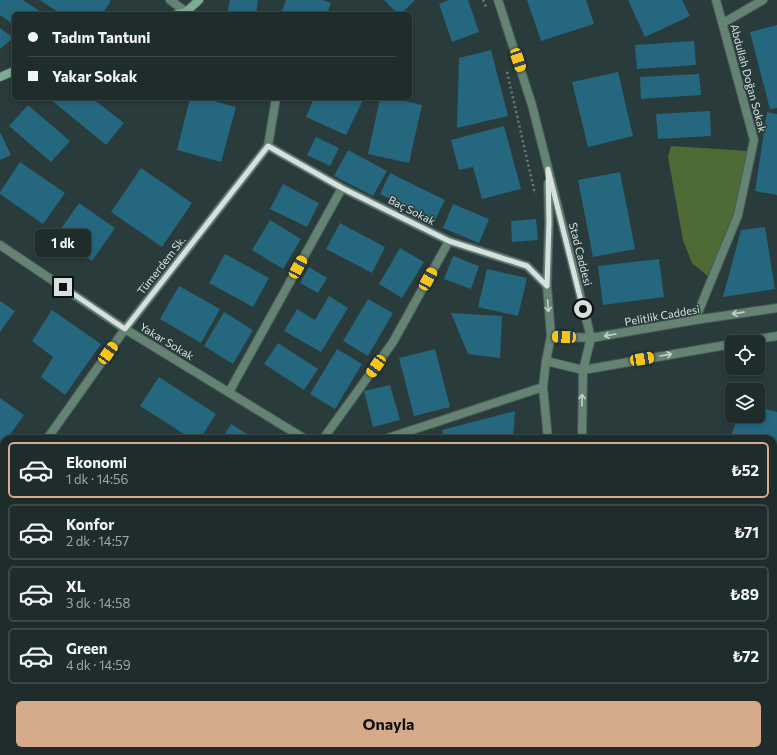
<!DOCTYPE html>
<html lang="tr">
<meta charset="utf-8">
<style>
:root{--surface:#1f2c2c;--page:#2c3838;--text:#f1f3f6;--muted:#a1a7a9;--line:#3c4848;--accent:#d6ab8b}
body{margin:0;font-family:Commissioner,sans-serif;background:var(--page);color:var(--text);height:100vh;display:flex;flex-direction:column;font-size:15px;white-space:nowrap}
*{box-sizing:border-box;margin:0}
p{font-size:13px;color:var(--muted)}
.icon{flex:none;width:22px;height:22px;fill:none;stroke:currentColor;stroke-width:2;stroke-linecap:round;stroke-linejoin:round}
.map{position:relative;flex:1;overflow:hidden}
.drawer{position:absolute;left:0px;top:435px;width:777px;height:320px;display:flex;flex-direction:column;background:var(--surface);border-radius:12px 12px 0 0;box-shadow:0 2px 6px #0003,0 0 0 1px var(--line)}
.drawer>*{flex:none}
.banner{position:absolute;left:12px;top:12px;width:400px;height:88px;border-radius:6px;box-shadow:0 2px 6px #0003,0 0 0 1px var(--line);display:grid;align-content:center;height:88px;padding:0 16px;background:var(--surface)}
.controls{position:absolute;left:725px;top:335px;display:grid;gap:8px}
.controls a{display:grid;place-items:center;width:40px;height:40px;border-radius:6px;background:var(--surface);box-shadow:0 2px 6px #0003,0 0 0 1px var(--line);font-size:20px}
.end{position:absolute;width:18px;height:18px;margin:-9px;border:5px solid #d5e0df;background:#111;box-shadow:0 0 0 2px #111}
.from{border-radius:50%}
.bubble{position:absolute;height:28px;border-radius:6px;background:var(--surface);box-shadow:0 2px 6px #0003,0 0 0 1px var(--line);font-size:13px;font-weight:700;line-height:28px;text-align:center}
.car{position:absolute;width:12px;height:24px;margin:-12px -6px;border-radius:5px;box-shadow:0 0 3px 1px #0007;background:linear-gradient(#f5c518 24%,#345 0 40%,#f5c518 0 76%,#345 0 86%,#f5c518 0)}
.banner b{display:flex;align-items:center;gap:14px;height:38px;font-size:15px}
.banner b+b{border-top:1px solid var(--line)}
.banner i{width:10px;height:10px;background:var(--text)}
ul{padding:7px 0 0;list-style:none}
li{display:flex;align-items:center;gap:12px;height:56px;margin:0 8px 6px;padding:0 8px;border:2px solid var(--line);border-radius:6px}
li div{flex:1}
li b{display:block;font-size:15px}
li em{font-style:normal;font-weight:700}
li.active{border-color:var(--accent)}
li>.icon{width:36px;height:36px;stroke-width:1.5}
.action{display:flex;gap:8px;margin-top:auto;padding:8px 16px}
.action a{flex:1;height:46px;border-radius:6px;background:var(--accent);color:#111;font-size:16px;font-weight:700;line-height:46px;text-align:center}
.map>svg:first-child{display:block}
</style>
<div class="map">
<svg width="777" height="755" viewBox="0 0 777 755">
<rect width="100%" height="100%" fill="#293b3b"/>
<!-- built -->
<path fill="#2a4645" d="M777 481V701L773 697V492Z"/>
<!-- green -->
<path fill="#4f6b35" d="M671 146 748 151 735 214 709 277 692 263 683 240 668 157Z"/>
<!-- building -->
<path fill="#24677f" d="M0 0H23L44 14H14V25L0 15Z
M40 0H109L111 1 102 14H61Z
M230 0H258L256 14H227Z
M286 0H323L331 3 327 14H281Z
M384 0H415L401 14H398Z
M449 0H468L479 32 452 42 439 4Z
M527 0H586L594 24 541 41Z
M628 0H682L690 16 645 37Z
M777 25V108L770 109 750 32Z
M0 28 13 38 0 49Z
M694 41 696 65 637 69 635 45Z
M491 50 508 116 457 128 459 58Z
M618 72 633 136 588 147 572 82Z
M699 74 701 95 641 99 640 77Z
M51 98H92L124 123 106 145 50 99Z
M190 98H202L236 107 221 162 177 150Z
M314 98H364L346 135 306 117Z
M380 98H391L422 105 409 163 368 154Z
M28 105 70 141 51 162 9 126Z
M710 111 711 136 658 139 656 114Z
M767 112 777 114V195L755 191Z
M504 126 521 189 482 199 473 167 459 170 451 140Z
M0 132 11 155 0 160Z
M316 137 339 148 330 166 307 155Z
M348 150 387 171 373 196 334 176Z
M20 162 65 193 43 224 0 194V192Z
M141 168 192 203 162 247 111 212Z
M620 172 635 249 593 257 578 180Z
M390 173 445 200 435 220 380 194Z
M283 184 319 203 307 227 270 209Z
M79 203 115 228 92 261 56 236Z
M453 204 489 219 479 243 443 228Z
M536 219 538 240 512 242 511 221Z
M270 220 301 239 283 269 252 250Z
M340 223 385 247 372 273 326 249Z
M765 227 775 289 723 297 741 230Z
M400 248 424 262 402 298 379 284Z
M225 254 269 278 253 307 209 283Z
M453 256 479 266 471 289 444 279Z
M659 259 664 297 603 305 598 266Z
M309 267 327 278 318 293 300 283Z
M487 269 527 278 518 316 478 307Z
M179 286 220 309 201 343 160 319Z
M329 296 348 308 321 352 284 331 297 309 315 320Z
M368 299 393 313 368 356 343 341Z
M0 301 15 311 0 332Z
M52 310 101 344 65 395 41 377 53 357 32 341Z
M224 312 253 330 233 364 204 346Z
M451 313 502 316 500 358 468 354Z
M278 343 318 369 304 390 264 364Z
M337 349 362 364 335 409 310 394Z
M435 349 450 407 414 416 399 358Z
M159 377 216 414 200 439H192L140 406Z
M390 385 400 420 373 427 364 391Z
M0 398 24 415 7 439H4V442L0 448Z
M758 407 777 412V440L776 443 777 444V453L773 463V439H730L738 416H758Z
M515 411 513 439H444L442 430Z
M231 424 255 439H222Z
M0 615 4 618V620L0 626Z
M4 642V680L0 677V648Z
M165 751H209L207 755H163Z
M323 751H358L356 755H321Z
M379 751H420L416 755H375Z
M588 751H609L603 755H591Z
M732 751H773L776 755H735Z"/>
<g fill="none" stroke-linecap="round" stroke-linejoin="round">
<defs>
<path id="lane" d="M773 637 777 640"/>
<path id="street" d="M170 0 189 14
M498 0 532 105 591 338 583 370 582 439
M723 23 763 0
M268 146 342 188 449 241 527 266 547 286
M0 245 125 329 305 439
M695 320 738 215 754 140 716 0
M551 336 591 338 695 320 777 308
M741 342 777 336
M546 361 583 370 732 344
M229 392 342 188
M47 439 125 329 268 146 276 98
M323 439 393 342 449 241
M385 439 543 387
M548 439 543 387 546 361 551 336 547 286 549 222 548 184
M0 504 4 499
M0 743 4 745
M17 751 26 755
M675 751 678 755
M707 751 709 755
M102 755 105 751
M299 755 302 751
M447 755 451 751"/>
<path id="secondary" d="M177 14 186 12 199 0
M0 77 14 71"/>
</defs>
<!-- lane casing -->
<use href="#lane" stroke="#485959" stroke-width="10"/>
<!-- street casing -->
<use href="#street" stroke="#485959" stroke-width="10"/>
<!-- secondary casing -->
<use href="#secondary" stroke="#485959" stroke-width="10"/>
<!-- path -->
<path stroke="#6f7e7d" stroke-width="2.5" stroke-dasharray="2 3" stroke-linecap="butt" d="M483 0 487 9
M507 72 535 194"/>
<!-- lane -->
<use href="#lane" stroke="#648373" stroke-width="8"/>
<!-- street -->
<use href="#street" stroke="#648373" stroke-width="8"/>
<!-- secondary -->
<use href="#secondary" stroke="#7bad94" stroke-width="8"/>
</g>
<!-- one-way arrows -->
<defs><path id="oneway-shaft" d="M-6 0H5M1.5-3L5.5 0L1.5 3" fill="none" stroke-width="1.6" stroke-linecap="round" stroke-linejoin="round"/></defs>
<g stroke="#c4d2cf">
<use href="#oneway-shaft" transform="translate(548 306) rotate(86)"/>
<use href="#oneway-shaft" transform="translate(738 313) rotate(172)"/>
<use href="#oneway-shaft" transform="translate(610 335) rotate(170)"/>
<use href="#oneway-shaft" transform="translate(666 355) rotate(-10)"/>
<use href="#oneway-shaft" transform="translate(582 400) rotate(-89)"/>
</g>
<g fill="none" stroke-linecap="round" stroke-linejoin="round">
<!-- route -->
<path stroke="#d5e0df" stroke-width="5" d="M63 287 125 329 268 146 342 188 449 241 527 266 547 286 549 222 548 169 583 309"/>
</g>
<g text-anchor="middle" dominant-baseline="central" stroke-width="3" stroke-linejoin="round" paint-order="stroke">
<!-- street labels -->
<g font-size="11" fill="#d5e0df" stroke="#293b3b">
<text transform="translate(749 78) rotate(75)">Abdullah Doğan Sokak</text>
<text transform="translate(412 210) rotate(27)">Baç Sokak</text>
<text transform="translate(581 254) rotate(76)">Stad Caddesi</text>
<text transform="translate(161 265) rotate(-52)">Tümerdem Sk.</text>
<text transform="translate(662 315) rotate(-10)">Pelitlik Caddesi</text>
<text transform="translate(167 341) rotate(31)">Yakar Sokak</text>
</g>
</g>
</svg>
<div class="controls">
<a><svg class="icon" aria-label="locate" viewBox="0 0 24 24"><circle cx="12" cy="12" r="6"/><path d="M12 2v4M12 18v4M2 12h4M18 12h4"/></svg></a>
<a><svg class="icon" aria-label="layers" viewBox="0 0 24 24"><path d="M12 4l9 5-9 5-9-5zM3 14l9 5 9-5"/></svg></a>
</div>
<i class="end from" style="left:583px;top:309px"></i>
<i class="end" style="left:63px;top:287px"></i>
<div class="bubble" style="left:35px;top:229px;width:56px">1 dk</div>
<i class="car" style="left:518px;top:60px;rotate:162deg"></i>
<i class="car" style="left:298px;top:267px;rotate:29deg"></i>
<i class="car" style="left:428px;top:279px;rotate:29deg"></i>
<i class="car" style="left:564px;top:337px;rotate:273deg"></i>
<i class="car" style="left:108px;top:353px;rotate:36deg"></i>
<i class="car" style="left:642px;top:359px;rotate:80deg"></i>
<i class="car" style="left:376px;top:366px;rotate:215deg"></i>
<div class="banner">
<b><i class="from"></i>Tadım Tantuni</b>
<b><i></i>Yakar Sokak</b>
</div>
<section class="drawer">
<ul>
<li class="active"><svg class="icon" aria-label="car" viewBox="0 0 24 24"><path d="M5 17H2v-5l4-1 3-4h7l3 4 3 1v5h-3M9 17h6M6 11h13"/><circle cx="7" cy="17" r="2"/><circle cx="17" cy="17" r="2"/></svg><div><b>Ekonomi</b><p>1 dk · 14:56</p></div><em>₺52</em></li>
<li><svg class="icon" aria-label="car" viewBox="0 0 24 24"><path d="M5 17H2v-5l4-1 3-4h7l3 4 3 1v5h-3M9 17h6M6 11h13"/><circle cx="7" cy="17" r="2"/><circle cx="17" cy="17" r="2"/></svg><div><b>Konfor</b><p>2 dk · 14:57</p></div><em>₺71</em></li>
<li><svg class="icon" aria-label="car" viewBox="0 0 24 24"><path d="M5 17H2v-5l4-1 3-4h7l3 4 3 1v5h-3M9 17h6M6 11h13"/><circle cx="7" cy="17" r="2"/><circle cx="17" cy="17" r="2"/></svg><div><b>XL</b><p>3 dk · 14:58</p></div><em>₺89</em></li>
<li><svg class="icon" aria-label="car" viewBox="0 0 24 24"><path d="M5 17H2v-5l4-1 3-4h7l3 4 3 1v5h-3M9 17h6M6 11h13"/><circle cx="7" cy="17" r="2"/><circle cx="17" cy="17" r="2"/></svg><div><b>Green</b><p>4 dk · 14:59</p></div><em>₺72</em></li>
</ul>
<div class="action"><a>Onayla</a></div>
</section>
</div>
